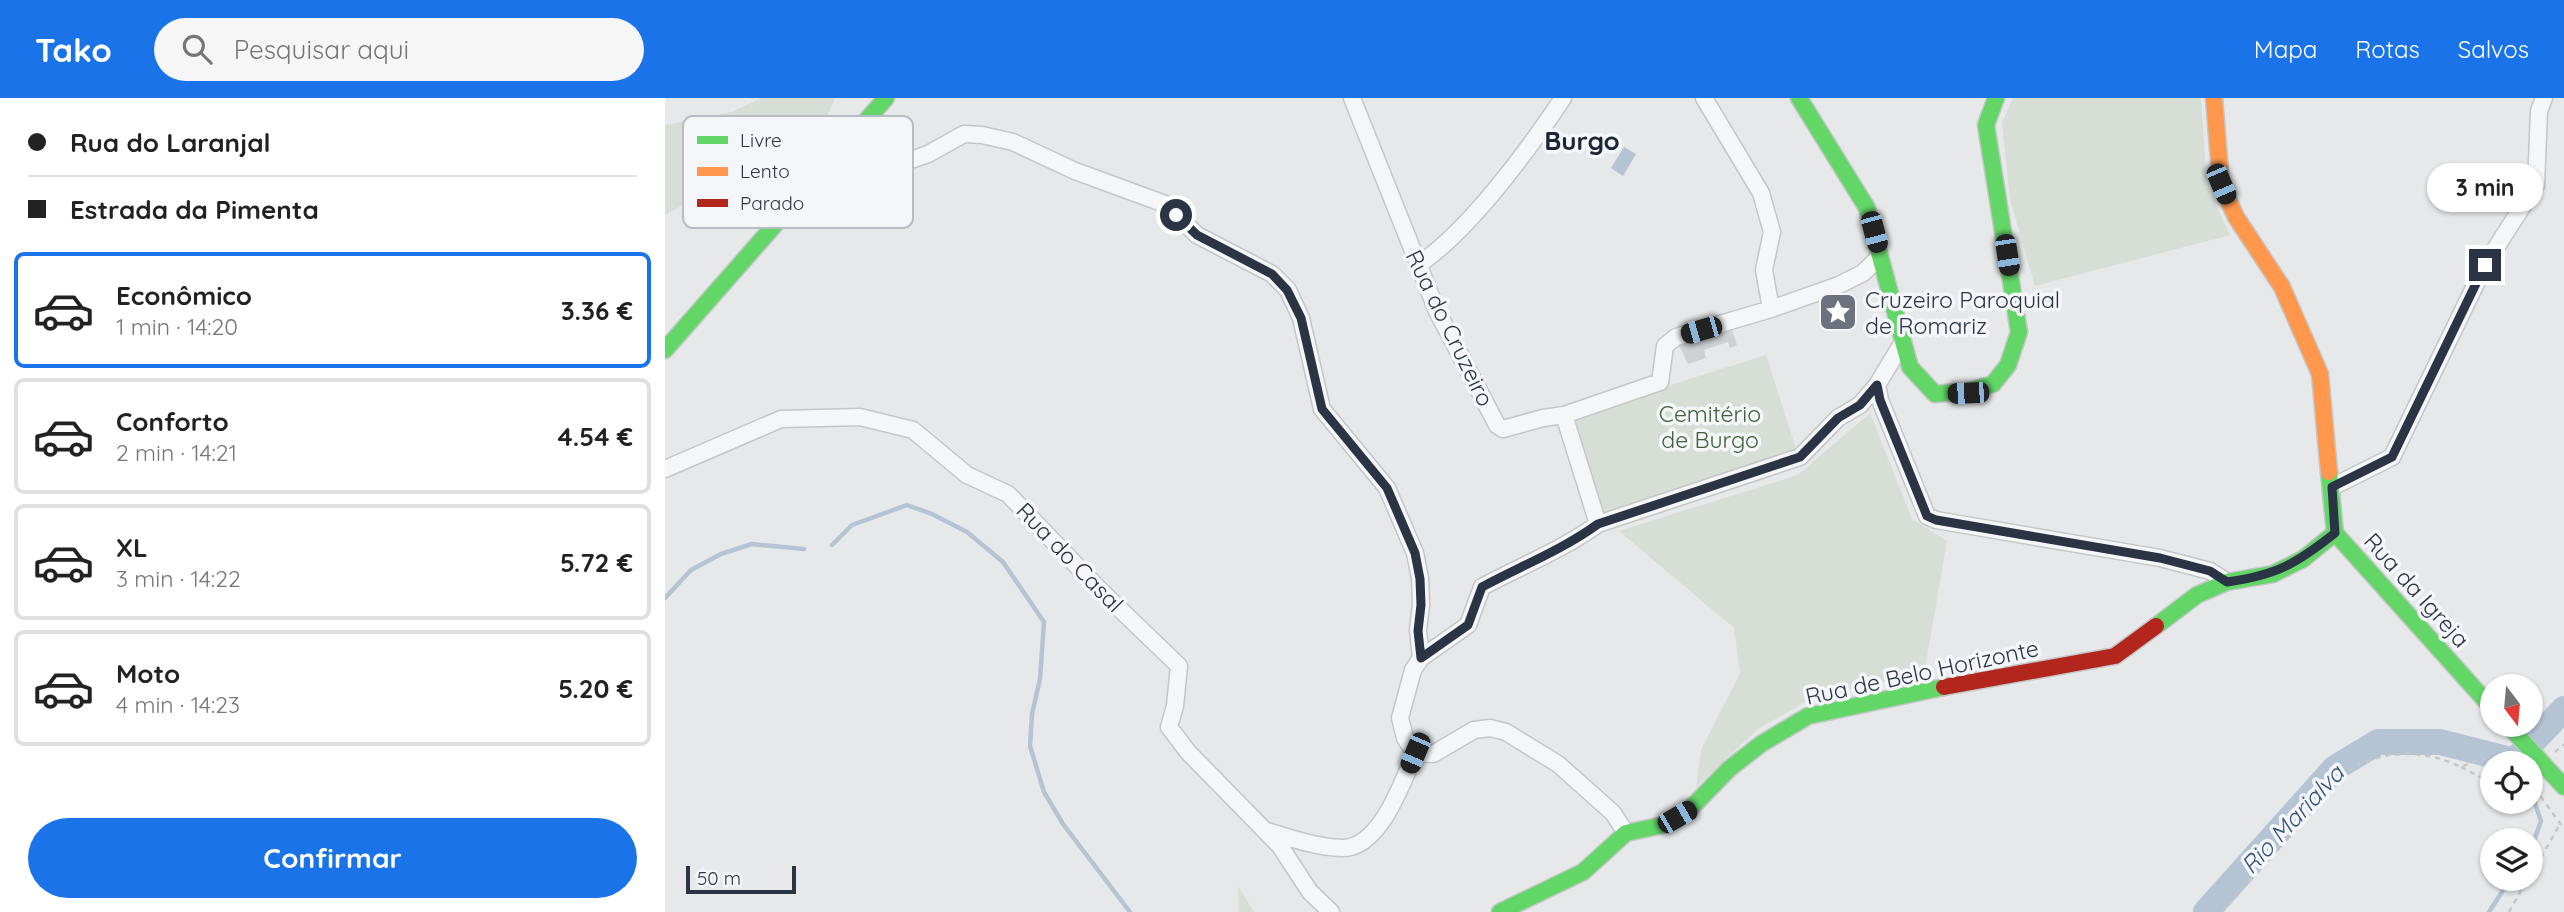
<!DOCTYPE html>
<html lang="pt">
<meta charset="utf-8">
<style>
:root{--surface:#fff;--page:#f6f6f6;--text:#222;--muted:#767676;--line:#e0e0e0;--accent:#1a73e8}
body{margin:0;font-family:Quicksand,sans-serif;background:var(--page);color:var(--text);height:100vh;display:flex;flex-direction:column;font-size:26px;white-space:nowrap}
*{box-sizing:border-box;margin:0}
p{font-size:23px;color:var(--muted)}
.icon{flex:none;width:38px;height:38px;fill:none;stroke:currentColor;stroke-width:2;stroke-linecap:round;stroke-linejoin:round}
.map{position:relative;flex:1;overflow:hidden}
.drawer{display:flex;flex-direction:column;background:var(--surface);width:665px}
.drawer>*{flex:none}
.hud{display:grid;align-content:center;height:154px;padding:0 28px;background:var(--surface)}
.needle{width:46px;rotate:164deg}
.tools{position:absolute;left:1815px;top:576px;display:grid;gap:14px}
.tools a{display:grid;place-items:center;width:63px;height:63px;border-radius:50%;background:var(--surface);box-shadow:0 2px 5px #0004;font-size:35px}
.scale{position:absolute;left:21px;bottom:18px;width:110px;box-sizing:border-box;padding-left:7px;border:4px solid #2b3445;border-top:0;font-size:19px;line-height:24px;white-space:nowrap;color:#2b3445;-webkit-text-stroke:5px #f4f6f9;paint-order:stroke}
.end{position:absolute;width:32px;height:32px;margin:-16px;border:9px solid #2b3445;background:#fff;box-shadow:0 0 0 4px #fff}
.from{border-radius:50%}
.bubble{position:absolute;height:49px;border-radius:24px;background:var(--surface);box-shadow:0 2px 5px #0004;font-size:23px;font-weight:800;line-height:49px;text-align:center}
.car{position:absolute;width:21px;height:42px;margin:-21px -10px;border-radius:9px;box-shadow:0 0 5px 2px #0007;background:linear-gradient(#222 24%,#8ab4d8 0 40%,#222 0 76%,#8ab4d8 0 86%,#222 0)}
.hud b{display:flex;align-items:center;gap:24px;height:66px;font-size:26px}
.hud b+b{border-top:2px solid var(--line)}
.hud i{width:18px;height:18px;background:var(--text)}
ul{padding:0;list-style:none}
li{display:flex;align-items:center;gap:21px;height:116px;margin:0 14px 10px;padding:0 14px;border:4px solid var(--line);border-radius:10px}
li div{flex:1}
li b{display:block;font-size:26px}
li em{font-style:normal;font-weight:800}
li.on{border-color:var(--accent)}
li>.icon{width:63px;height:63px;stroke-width:1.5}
.action{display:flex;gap:14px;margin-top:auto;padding:14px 28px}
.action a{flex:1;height:80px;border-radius:42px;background:var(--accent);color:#fff;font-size:28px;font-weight:800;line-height:80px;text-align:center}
header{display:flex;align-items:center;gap:42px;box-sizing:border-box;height:98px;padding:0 35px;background:var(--accent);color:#fff}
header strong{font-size:33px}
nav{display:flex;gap:38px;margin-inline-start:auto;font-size:24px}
.search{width:490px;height:63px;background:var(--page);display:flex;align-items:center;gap:18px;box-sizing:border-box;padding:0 24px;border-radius:38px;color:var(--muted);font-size:26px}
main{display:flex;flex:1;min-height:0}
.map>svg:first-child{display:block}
</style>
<header>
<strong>Tako</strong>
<div class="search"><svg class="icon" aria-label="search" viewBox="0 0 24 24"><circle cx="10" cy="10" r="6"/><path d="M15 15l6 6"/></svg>Pesquisar aqui</div>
<nav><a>Mapa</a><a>Rotas</a><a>Salvos</a></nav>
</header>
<main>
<section class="drawer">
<div class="hud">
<b><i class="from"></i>Rua do Laranjal</b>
<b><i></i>Estrada da Pimenta</b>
</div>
<ul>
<li class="on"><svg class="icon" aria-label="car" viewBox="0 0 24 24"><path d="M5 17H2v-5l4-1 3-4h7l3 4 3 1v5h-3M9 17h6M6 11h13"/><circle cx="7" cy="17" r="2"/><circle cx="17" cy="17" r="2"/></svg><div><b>Econômico</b><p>1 min · 14:20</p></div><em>3.36 €</em></li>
<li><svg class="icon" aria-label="car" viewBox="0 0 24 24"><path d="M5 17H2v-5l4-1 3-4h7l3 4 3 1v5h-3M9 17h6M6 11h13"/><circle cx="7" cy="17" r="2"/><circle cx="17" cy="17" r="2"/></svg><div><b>Conforto</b><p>2 min · 14:21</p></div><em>4.54 €</em></li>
<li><svg class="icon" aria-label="car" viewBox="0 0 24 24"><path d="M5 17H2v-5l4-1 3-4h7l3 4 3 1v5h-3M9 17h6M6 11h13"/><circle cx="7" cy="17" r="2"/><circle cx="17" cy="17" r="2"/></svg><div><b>XL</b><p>3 min · 14:22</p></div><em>5.72 €</em></li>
<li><svg class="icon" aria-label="car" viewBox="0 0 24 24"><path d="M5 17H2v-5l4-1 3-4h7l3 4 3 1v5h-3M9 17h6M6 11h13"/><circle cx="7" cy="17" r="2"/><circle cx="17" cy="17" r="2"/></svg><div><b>Moto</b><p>4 min · 14:23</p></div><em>5.20 €</em></li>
</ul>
<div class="action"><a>Confirmar</a></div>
</section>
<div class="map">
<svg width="1899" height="814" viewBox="0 0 1899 814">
<rect width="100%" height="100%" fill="#e6e8ea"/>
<!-- green -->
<path fill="#d6ded6" d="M96 0H170L143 60 30 100 0 117V27L67 14Z
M1348 0H1536L1542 89 1565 137 1370 188 1345 101 1337 25Z
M1101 257 1132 354 937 415 907 318Z
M1205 315 1247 421 1282 443 1259 576 1151 598 1093 631 1031 689 1036 652 1075 575 1069 530 954 433 1133 377Z
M573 788 589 814H574Z"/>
<!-- water -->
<path fill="#b4c4d5" d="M959 49 971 56 958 78 946 70Z"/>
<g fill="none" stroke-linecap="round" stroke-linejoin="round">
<!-- stream -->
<path stroke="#b4c4d5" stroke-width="4.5" d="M167 447 187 427 242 407 267 416 302 434 338 464 379 524 375 581 367 616 365 648 379 694 398 726 465 814
M0 500 26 472 56 456 87 446 139 451
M1846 662 1848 665
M1866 693 1876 723 1866 751
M1824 814 1846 780"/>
<!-- river -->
<path stroke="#b4c4d5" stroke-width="26" d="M1541 814 1670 670 1713 644H1775L1846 662 1853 659 1899 611"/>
</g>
<!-- building -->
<path fill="#ced0d3" d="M1065 226 1072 247 1065 250 1063 244 1039 252 1041 260 1023 266 1013 245Z"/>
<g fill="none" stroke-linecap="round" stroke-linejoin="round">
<defs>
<path id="street" d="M687 0 772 213 832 327 838 331 878 320 899 317 995 284 1000 248 1011 239 1106 211 1174 187 1198 175 1215 158
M1039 0 1096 95 1107 134 1099 172 1106 211
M146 87 160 89 193 88 226 69 263 56 299 36 317 37 348 44 410 73 500 106 532 137 607 176 623 192 636 220 657 311 722 390 750 455 755 480 756 507 753 532 756 560
M753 167C804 133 864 51 898 0
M1238 244 1212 287 1215 302 1262 418 1271 422 1495 460 1545 473 1562 484
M899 317 933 426
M0 371 116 321 195 319 248 332 302 377 343 396 433 490 514 568 510 608 504 629 523 654 615 748 645 794 666 814
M1667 389 1727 359 1820 167 1871 87 1874 13 1879 0
M602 733C624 740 655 750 677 750 715 751 738 683 750 655
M961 735 948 715 893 666 841 634 825 630 809 632 768 656 750 655 740 640 735 620 748 572 756 560 803 527 817 489C856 468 897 452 933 426L1135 359 1173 320 1195 307 1212 287"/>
<path id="fast" d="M1134 0 1202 110 1245 269 1270 296 1304 293 1328 286 1343 267 1354 234 1321 27 1331 0
M0 252 221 0
M1664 374 1670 435 1827 610
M1491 528 1532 497 1562 484 1608 476 1638 461 1670 435
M1842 626 1899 689
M835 814 918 774 961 735 998 727 1025 711 1064 671 1096 646 1143 618 1279 589"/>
<path id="slow" d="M1549 0 1556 86 1571 119 1617 189 1655 276 1664 374"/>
<path id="jam" d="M1279 589 1450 558 1491 528"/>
</defs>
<!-- street casing -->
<use href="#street" stroke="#c4c6c8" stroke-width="19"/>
<!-- fast casing -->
<use href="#fast" stroke="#c4c6c8" stroke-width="19"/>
<!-- slow casing -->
<use href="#slow" stroke="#c4c6c8" stroke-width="19"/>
<!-- jam casing -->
<use href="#jam" stroke="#c4c6c8" stroke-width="19"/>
<!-- path -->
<path stroke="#c5c6ca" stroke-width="2.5" stroke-dasharray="5 5" stroke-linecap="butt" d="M1890 654 1899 646
M1796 669 1827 685
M1866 702 1876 699 1899 731
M1851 704 1855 706 1863 704
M1866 777 1895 726
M1557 814C1592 776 1623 733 1660 696 1668 688 1677 675 1687 670 1721 651 1761 652 1796 669L1816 660 1836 665
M1844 814 1863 780"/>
<!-- street -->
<use href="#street" stroke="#f5f6f7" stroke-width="16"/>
<!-- fast -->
<use href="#fast" stroke="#63d668" stroke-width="16"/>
<!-- slow -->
<use href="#slow" stroke="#ff974d" stroke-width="16"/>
<!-- jam -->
<use href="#jam" stroke="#b3261e" stroke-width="16"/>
</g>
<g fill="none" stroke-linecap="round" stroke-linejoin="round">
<!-- route -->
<path stroke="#2b3445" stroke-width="9" d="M511 117 532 137 607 176 622 192 636 220 657 311 722 390 750 455 755 481 756 507 753 533 756 560 803 527 817 489C856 468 897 452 933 426L1135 359 1173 320 1195 307 1212 287 1215 302 1262 418 1271 422 1495 460 1545 473 1562 484C1612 477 1631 466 1670 435L1667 389 1727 359 1820 167"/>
</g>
<!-- icons -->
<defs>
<symbol id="sight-square" viewBox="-11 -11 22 22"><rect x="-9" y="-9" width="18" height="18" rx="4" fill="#6c737f" stroke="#f4f6f9"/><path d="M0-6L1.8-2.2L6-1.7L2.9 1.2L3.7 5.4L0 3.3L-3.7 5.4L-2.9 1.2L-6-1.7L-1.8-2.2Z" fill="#fff"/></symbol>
</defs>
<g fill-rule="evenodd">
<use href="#sight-square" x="1151" y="192" width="44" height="44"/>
</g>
<g text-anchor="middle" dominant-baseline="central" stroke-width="7" stroke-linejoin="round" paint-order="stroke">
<!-- poi labels -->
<g font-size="23" fill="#2b3445" stroke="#f4f6f9" text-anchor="start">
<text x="1200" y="201">Cruzeiro Paroquial<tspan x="1200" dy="26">de Romariz</tspan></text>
</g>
<!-- street labels -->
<g font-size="23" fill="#2b3445" stroke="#f4f6f9">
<text transform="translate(785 230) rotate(64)">Rua do Cruzeiro</text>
<text transform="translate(405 459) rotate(46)">Rua do Casal</text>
<text transform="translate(1752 492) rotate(48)">Rua da Igreja</text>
<text transform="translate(1257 574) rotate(-12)">Rua de Belo Horizonte</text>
</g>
<!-- park labels -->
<g font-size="23" fill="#3f6138" stroke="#f4f6f9">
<text x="1045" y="315">Cemitério<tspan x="1045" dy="26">de Burgo</tspan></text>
</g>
<!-- water labels -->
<g font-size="24" font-style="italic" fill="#34527a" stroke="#f4f6f9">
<text transform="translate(1627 721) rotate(-47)">Rio Marialva</text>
</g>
<!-- quarter labels -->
<g font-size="26" font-weight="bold" fill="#1d2536" stroke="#f4f6f9">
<text x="917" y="42">Burgo</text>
</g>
</g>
<!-- legend -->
<rect x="18" y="18" width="230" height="112" rx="10" fill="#f4f6f9" stroke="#b8bcc3" stroke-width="2"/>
<rect x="32" y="38" width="31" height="8" fill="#63d668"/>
<rect x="32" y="69" width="31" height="9" fill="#ff974d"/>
<rect x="32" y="101" width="31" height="8" fill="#b3261e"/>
<g font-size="19" fill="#2b3445">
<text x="75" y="49">Livre</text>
<text x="75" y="80">Lento</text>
<text x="75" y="112">Parado</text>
</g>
</svg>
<div class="tools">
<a><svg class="needle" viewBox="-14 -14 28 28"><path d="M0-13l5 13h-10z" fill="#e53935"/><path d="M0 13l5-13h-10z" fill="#767676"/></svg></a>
<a><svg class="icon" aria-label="locate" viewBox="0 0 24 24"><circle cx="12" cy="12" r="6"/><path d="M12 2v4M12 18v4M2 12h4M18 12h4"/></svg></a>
<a><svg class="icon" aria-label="layers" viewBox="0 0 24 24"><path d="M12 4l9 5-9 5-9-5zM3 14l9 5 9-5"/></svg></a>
</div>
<div class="scale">50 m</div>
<i class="end from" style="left:511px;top:117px"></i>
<i class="end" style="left:1820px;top:167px"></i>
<div class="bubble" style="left:1762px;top:65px;width:116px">3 min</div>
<i class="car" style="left:1556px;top:86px;rotate:157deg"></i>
<i class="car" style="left:1209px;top:134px;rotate:165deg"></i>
<i class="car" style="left:1342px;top:157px;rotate:171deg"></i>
<i class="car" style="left:1036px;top:232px;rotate:254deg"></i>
<i class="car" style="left:1303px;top:295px;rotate:268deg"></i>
<i class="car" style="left:750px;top:655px;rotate:203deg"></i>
<i class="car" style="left:1012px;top:719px;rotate:60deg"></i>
</div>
</main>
